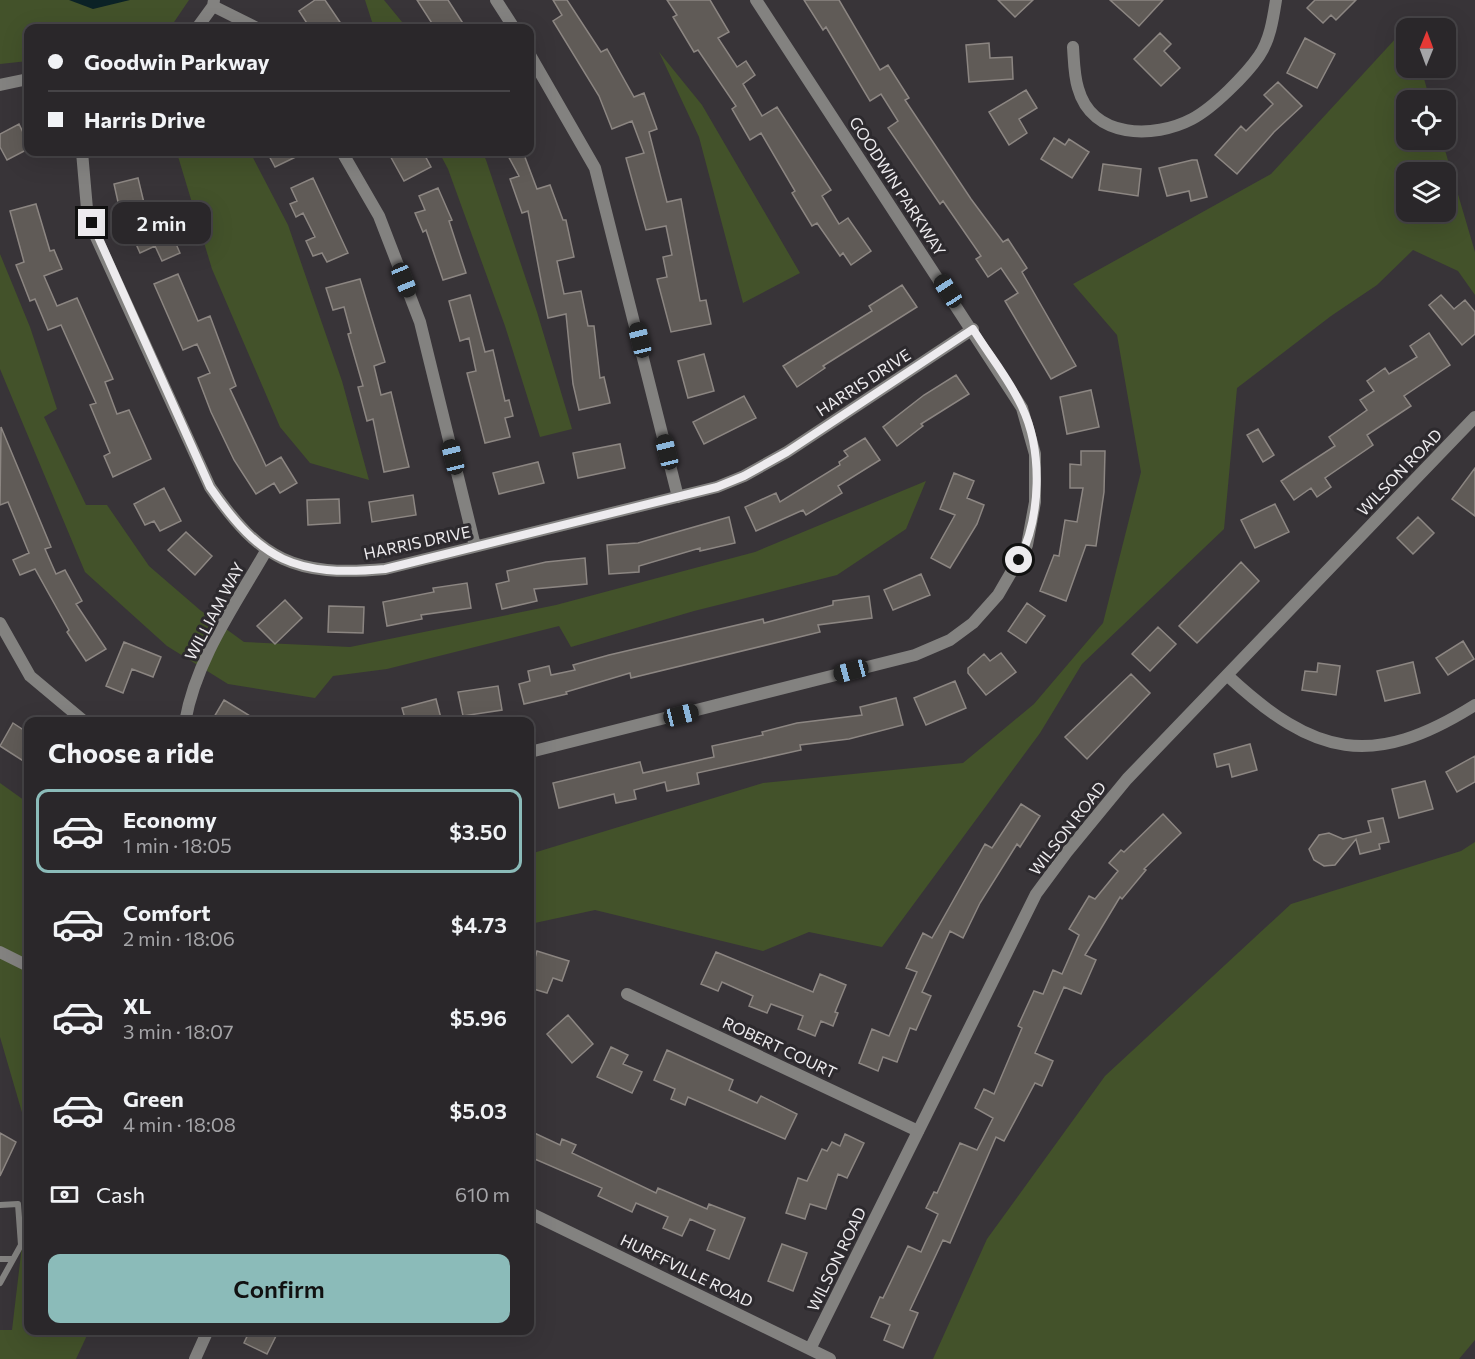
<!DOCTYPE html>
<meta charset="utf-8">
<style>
:root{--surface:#2a272a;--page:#322f32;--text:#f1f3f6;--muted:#a5a5a8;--line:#464447;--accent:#8bbbb9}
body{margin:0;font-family:Commissioner,sans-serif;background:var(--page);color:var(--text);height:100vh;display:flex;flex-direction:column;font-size:22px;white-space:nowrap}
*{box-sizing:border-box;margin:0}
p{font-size:20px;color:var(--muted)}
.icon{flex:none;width:33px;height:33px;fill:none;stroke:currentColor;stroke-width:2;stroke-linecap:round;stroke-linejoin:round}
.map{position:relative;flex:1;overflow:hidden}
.sheet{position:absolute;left:24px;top:717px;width:510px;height:618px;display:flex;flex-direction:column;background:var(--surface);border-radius:12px;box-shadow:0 6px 24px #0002,0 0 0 2px var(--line)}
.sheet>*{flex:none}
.guide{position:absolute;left:24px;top:24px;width:510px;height:132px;border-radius:12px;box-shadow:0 6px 24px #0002,0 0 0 2px var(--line);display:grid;align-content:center;height:132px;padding:0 24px;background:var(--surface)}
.needle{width:39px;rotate:1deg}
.fabs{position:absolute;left:1396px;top:18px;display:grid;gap:12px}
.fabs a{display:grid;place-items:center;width:60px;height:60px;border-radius:12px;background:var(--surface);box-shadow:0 6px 24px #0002,0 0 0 2px var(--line);font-size:30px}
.end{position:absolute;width:27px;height:27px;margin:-14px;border:8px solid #edebee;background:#111;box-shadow:0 0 0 3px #111}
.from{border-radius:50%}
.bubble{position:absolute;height:42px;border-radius:12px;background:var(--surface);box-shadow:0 6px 24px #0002,0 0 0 2px var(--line);font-size:20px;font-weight:600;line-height:42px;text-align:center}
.car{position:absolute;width:18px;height:36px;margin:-18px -9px;border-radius:8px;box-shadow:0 0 4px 2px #0007;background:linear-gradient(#222 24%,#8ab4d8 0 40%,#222 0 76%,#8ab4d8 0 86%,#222 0)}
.guide b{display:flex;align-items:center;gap:21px;height:57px;font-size:22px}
.guide b+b{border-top:2px solid var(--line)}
.guide i{width:15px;height:15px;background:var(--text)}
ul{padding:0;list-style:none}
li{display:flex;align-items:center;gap:18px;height:84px;margin:0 12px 9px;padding:0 12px;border:3px solid transparent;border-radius:12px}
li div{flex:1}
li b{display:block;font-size:22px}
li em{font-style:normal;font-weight:600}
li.current{border-color:var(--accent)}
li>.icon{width:54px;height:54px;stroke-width:1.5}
h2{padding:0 24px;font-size:27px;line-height:72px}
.pay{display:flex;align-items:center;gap:15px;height:66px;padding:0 24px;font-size:22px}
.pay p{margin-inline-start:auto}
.cta{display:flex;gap:12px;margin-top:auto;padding:12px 24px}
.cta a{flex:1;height:69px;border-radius:12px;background:var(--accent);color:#111;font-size:24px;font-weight:600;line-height:69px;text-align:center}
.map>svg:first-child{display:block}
</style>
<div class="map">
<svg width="1475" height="1359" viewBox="0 0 1475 1359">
<rect width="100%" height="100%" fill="#383438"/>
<!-- green -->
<path fill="#43522a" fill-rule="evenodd" d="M0 0H189L170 28H28V61L0 64Z
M365 0H384L407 28H374Z
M1409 24 1407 68H1421L1430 100H1407V140H1442L1475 252V295L1458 271 1413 250 1377 285 1331 316 1237 388 1224 529 1082 664 1040 733 882 947 809 932 763 951 595 910 530 924V854L763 783 963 763 1034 704 1103 623 1141 472 1117 335 1073 284 1271 174ZM1407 172H1446V212H1407Z
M659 52 702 105 800 273 743 303 699 137Z
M179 152H250L288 225 342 381 369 480 310 463 280 427 212 269 177 153Z
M439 152H482L486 160 537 312 572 429 540 437 505 326 448 169Z
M0 254 30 327 57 409 44 417 86 505H107L149 566 200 610 244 642 350 647 556 605 755 552 926 481 906 529 837 575 694 611 571 647 559 626 387 669 333 676 315 698 228 684 167 646 85 572 0 369Z
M0 783 28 803V1133L0 1037Z
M1475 842V1340L1459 1359H933L987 1239 1105 1076 1291 904 1461 851Z
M28 1195V1330L89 1331 76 1359H0V1330H12Z"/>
<!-- water -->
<path fill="#0b2226" d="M69 0H130L93 9Z"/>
<!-- building -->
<path fill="#605b57" stroke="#8c8682" stroke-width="1.5" d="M315 0H325L344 28H310L299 11Z
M417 0H448L466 28H435Z
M553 0H567L601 52 607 49 634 97 644 93 657 129 649 132 667 202 681 199 700 301 706 300 711 324 671 332 657 279 667 277 663 257 672 255 666 226 646 230 626 158 644 153 632 121 612 129 599 96 553 21 562 15Z
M667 0H710L729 32 718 38 737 67 746 61 755 75 743 84 762 116 777 107 831 190 822 196 839 224 848 218 871 251 851 265 843 253 840 256 817 223 812 226 792 193 795 191 761 133 750 140 732 109 736 106 698 50 694 52 673 17 677 15Z
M804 0H839L880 70 888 65 909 98 905 100 971 199 1003 242 1008 239 1027 268 1022 272 1076 366 1051 379 1005 301 1018 293 1001 268 988 277 976 259 981 256 943 201 940 204 888 128 898 121 881 94 870 101 826 27 823 30Z
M998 0H1033L1015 17Z
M1110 0H1163L1139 26Z
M1315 0H1356L1336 20 1331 15 1323 23 1307 8Z
M1160 33 1171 44 1164 51 1180 68 1161 86 1134 59Z
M1305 38 1335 54 1317 88 1287 73Z
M989 43 990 58 1012 57 1013 79 969 82 966 45Z
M1278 82 1302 106 1274 132 1237 174 1215 155 1241 126 1246 131 1273 104 1264 95Z
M1026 90 1037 108 1019 119 1027 133 1009 145 989 112Z
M19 124 28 143V149L7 160 0 147V134Z
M1054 138 1065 145 1069 139 1089 152 1072 178 1041 159Z
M267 152H306L275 167Z
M388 152H423L431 167 404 181Z
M506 152H523L537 189 550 185 563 220H566L574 257 557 261 564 294 581 291 588 326H594L600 378 604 377 610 403 579 410 573 384 566 314 548 318 528 211 522 213 510 179 519 176Z
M1192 160H1197L1207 197 1191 201 1189 191 1167 196 1159 168Z
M1103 164 1141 169 1138 196 1099 190Z
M138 178 150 228 166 221 180 253 162 261 155 246 140 253 125 219 122 220 114 184Z
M313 178 348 253 327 262 322 253 313 256 306 241 315 237 303 213 296 217 290 204 297 201 291 188Z
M438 188 452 220 449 221 466 273 443 280 426 230 423 232 415 213 425 210 419 196Z
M36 204 50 251 54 250 62 269 44 276 57 306 77 298 113 379 105 382 117 414 129 410 151 459 113 477 104 456 110 453 90 405 96 403 61 325 48 330 35 299 30 301 16 265 24 262 10 211Z
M178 274 198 321 210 316 236 386 230 389 266 466 281 457 297 483 280 493 274 483 256 494 234 460 211 412 198 378 210 373 197 344 183 350 154 284Z
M360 279 385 362 374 366 381 395 391 392 409 467 384 472 373 419 367 421 358 387 363 386 348 334 351 333 344 307 333 310 326 288Z
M902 285 917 307 823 366 825 368 797 387 783 366 872 311 869 306Z
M470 295 485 352 493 350 505 401 509 400 513 416 505 418 510 437 485 443 467 373 476 371 469 338 460 341 449 301Z
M1441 295 1454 309 1465 300 1475 312V334L1462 345 1429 305Z
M1429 333 1450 365 1404 396 1411 406 1367 435 1373 445 1325 478 1331 487 1317 497 1311 488 1294 500 1281 481 1335 446 1329 437 1367 410 1360 400 1374 391 1367 381 1385 368 1389 374 1417 357 1410 346Z
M704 354 714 391 688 398 678 361Z
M956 375 969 394 921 424 923 426 897 446 883 427 924 395Z
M1091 390 1099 427 1067 434 1060 397Z
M744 396 756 418 704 444 693 422Z
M1 427 51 547 45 549 56 574 65 570 82 601 76 604 106 649 86 661 67 632 69 630 35 569 20 575 13 560 29 553 8 502 0 505Z
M1258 429 1274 455 1263 462 1247 435Z
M865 438 880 460 838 486 842 493 806 515 803 510 756 531 745 507 776 493 780 502 840 465 839 462 848 456 844 451Z
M620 444 625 468 578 478 573 453Z
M1081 451H1105L1104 492 1096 546 1086 545 1066 601 1040 591 1054 555 1059 556 1065 520 1077 522 1083 488H1070V464L1081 465Z
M538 462 544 483 499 494 493 473Z
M1475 468V516L1452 499Z
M954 473 974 481 967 498 984 505 977 524 950 568 931 558 955 515 940 509Z
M164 488 181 521 160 531 154 521 145 525 134 504Z
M413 495 416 515 372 522 369 502Z
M339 499 340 523 308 525 307 500Z
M1275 504 1289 532 1255 548 1241 520Z
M729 517 735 543 700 551V548L639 566V572L609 574 607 545 638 543Z
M1418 517 1434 533 1413 554 1397 538Z
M186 532 212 556 195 575 168 550Z
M585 558 587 584 534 589 537 601 502 609 496 584 509 581 507 571 546 562Z
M1241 562 1259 581 1197 643 1179 626Z
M921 574 930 595 893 610 884 590Z
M467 583 471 608 421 615 422 619 387 626 383 602 434 592 433 588Z
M869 596 872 618 818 625 820 632 631 678 630 673 566 692 567 694 524 704 519 684 530 681 528 671 549 666 551 675 575 670 573 665 609 655 763 619 764 623 833 605V601Z
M285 600 302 618 275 644 257 626Z
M1027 603 1045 616 1026 643 1008 631Z
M329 606 364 607 363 633 328 632Z
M1158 627 1176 644 1150 671 1132 654Z
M1463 641 1474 659 1448 675 1436 658Z
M124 642 161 657 153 677 132 669 123 693 106 686Z
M1001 653 1016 672 986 695 968 673V668L984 654 990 661Z
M1413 662 1420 693 1385 701 1377 671Z
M1318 663 1340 666 1336 695 1302 690 1305 671 1317 672Z
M1131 674 1150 693 1087 759 1065 737Z
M955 681 966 708 926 725 914 698Z
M498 686 502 710 463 716 458 692Z
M896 698 903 725 849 739 800 745 801 750 697 773 699 784 667 791 665 782 634 790 636 799 616 803 614 794 559 808 553 783 640 762 643 773 714 757 712 746 763 735 762 732 797 723 862 715 860 707Z
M436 699 442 722H406L402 708Z
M224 700 260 722H222L214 717Z
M13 723 28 733V764L0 746Z
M1250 744 1257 770 1232 777 1229 764 1217 767 1214 754Z
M1475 756V782L1457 792 1446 772Z
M1425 781 1433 809 1399 818 1392 789Z
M1021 804 1040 816 1020 847 1017 844 980 903 963 938 950 931 922 992 931 996 916 1030 910 1028 897 1062 883 1057 878 1071 859 1063 872 1029 889 1036 917 972 906 968 923 933 932 938 985 844 992 848Z
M1163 814 1181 833 1144 869 1146 870 1122 899 1120 897 1085 955 1096 960 1081 994 1064 987 1035 1053 1053 1061 1042 1086 1035 1083 1004 1141 996 1137 950 1243 943 1240 910 1310 918 1313 903 1348 884 1340 890 1325 871 1317 880 1297 883 1298 908 1246 921 1252 938 1214 926 1208 934 1192 937 1193 960 1143 977 1150 993 1118 975 1108 984 1089 994 1094 1022 1028 1018 1026 1034 991 1043 994 1053 970 1062 974 1079 935 1069 929 1089 896 1095 899 1118 871 1109 863 1121 850 1124 852Z
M1383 818 1389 842 1379 844 1380 849 1360 854 1356 839 1335 865 1324 866 1314 860 1309 849 1319 835 1329 833 1343 839 1371 832 1368 821Z
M537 951 569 961 562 981 553 978 547 993 530 988V975Z
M716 952 813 992 820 974 846 985 835 1012 838 1013 833 1026 821 1021 815 1036 798 1029 803 1016 771 1004 767 1013 749 1006 753 996 722 982 718 991 701 984Z
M568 1015 593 1044 572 1063 547 1034Z
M611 1047 628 1055 623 1064 642 1072 632 1093 597 1077Z
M667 1050 733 1080 729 1090 757 1103 761 1096 797 1114 785 1139 688 1097 685 1105 671 1099 675 1089 654 1080Z
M530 1131 560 1145 562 1139 576 1145 572 1153 656 1193 658 1188 707 1209 709 1204 745 1218 729 1259 707 1250 715 1230 690 1219 682 1236 663 1228 668 1217 636 1203 632 1212 598 1196 602 1188 530 1157Z
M0 1133 16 1142 0 1176Z
M845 1134 864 1143 847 1178 838 1174 826 1209 810 1204 805 1219 786 1213 798 1178 807 1181 822 1149 827 1151 832 1142 840 1146Z
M782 1244 807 1253 793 1291 768 1281Z
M250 1330H279L267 1354 244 1343Z"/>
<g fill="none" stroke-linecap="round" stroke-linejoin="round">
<!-- service -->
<path stroke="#838280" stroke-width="6" d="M0 1205 18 1204 21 1245 0 1283
M0 1259H13"/>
<!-- minor -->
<path stroke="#838280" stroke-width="12" d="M496 0 514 28
M213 6 257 28
M197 28 213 6 214 0
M1073 47C1074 61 1074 75 1078 88 1092 139 1154 139 1192 119 1213 108 1246 75 1259 56 1270 40 1273 19 1276 0
M530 55 595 168 678 497
M0 85 28 79
M82 152 87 209 96 237 210 487C261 561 295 577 385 569L717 487 744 476 787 452 973 329
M342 152 379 216 420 322 475 546
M0 623 30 676 85 722
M1228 676C1314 756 1372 770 1475 705
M185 722C196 659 235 605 266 551
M530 752 915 655 950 640 973 623 998 595 1027 545 1035 502V454L1022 408 756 0
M627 994 918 1131
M195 1359 208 1330"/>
<!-- tertiary -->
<path stroke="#838280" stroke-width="12" d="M0 952 28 966
M530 1213 830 1359
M810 1349 1036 894 1067 852 1127 779 1475 417"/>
</g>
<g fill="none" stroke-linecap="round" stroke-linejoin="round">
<!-- route -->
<path stroke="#edebee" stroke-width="8" d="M92 223 210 487C261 561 295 577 385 569L717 487 744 476 787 452 973 329C989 355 1010 380 1022 407 1043 451 1041 517 1019 560"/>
</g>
<g text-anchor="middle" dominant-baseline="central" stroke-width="6" stroke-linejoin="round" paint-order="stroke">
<!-- street labels -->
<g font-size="16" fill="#edebee" stroke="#2d2a2e">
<text transform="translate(898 186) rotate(57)">GOODWIN PARKWAY</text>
<text transform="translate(863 382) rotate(-33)">HARRIS DRIVE</text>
<text transform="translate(1399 472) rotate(-46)">WILSON ROAD</text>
<text transform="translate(417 542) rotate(-12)">HARRIS DRIVE</text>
<text transform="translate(214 611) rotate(-62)">WILLIAM WAY</text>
<text transform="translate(1067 828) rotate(-52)">WILSON ROAD</text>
<text transform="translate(780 1047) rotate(25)">ROBERT COURT</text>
<text transform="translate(836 1259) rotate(-64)">WILSON ROAD</text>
<text transform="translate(687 1270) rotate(26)">HURFFVILLE ROAD</text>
</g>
</g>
</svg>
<div class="fabs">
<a><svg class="needle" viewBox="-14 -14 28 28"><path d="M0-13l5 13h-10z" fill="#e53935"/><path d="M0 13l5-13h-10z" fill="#a5a5a8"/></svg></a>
<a><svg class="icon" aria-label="locate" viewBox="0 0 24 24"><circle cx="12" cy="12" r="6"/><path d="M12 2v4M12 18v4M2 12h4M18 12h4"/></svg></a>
<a><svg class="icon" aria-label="layers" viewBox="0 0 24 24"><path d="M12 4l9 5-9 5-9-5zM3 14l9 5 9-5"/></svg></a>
</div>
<i class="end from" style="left:1019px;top:560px"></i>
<i class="end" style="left:92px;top:223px"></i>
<div class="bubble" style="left:112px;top:202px;width:99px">2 min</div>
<i class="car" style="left:404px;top:280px;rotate:158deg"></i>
<i class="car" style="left:948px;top:291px;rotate:327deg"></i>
<i class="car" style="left:640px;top:340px;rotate:346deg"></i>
<i class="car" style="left:667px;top:452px;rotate:346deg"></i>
<i class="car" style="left:453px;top:457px;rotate:346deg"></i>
<i class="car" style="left:851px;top:671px;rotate:255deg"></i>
<i class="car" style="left:681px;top:715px;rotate:76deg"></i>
<div class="guide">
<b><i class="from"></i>Goodwin Parkway</b>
<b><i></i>Harris Drive</b>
</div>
<section class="sheet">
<h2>Choose a ride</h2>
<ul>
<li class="current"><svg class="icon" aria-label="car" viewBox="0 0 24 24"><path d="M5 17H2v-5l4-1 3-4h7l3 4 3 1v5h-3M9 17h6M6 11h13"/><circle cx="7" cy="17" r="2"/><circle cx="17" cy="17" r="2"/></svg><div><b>Economy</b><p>1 min · 18:05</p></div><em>$3.50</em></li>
<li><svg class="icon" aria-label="car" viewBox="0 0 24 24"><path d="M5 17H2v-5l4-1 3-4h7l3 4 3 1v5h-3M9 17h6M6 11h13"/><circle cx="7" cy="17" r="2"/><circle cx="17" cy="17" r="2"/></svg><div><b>Comfort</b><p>2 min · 18:06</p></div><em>$4.73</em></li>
<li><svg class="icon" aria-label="car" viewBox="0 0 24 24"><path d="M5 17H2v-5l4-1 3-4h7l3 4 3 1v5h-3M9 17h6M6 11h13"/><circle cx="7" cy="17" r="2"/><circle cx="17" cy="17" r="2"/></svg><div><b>XL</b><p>3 min · 18:07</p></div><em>$5.96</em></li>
<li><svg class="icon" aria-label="car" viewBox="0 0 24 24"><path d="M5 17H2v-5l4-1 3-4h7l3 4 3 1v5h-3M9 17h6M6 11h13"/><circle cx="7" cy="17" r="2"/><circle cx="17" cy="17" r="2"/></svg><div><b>Green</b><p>4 min · 18:08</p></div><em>$5.03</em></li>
</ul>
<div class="pay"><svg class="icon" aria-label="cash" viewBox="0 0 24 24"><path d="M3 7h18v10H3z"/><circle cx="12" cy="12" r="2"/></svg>Cash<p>610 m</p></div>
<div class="cta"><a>Confirm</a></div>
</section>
</div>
